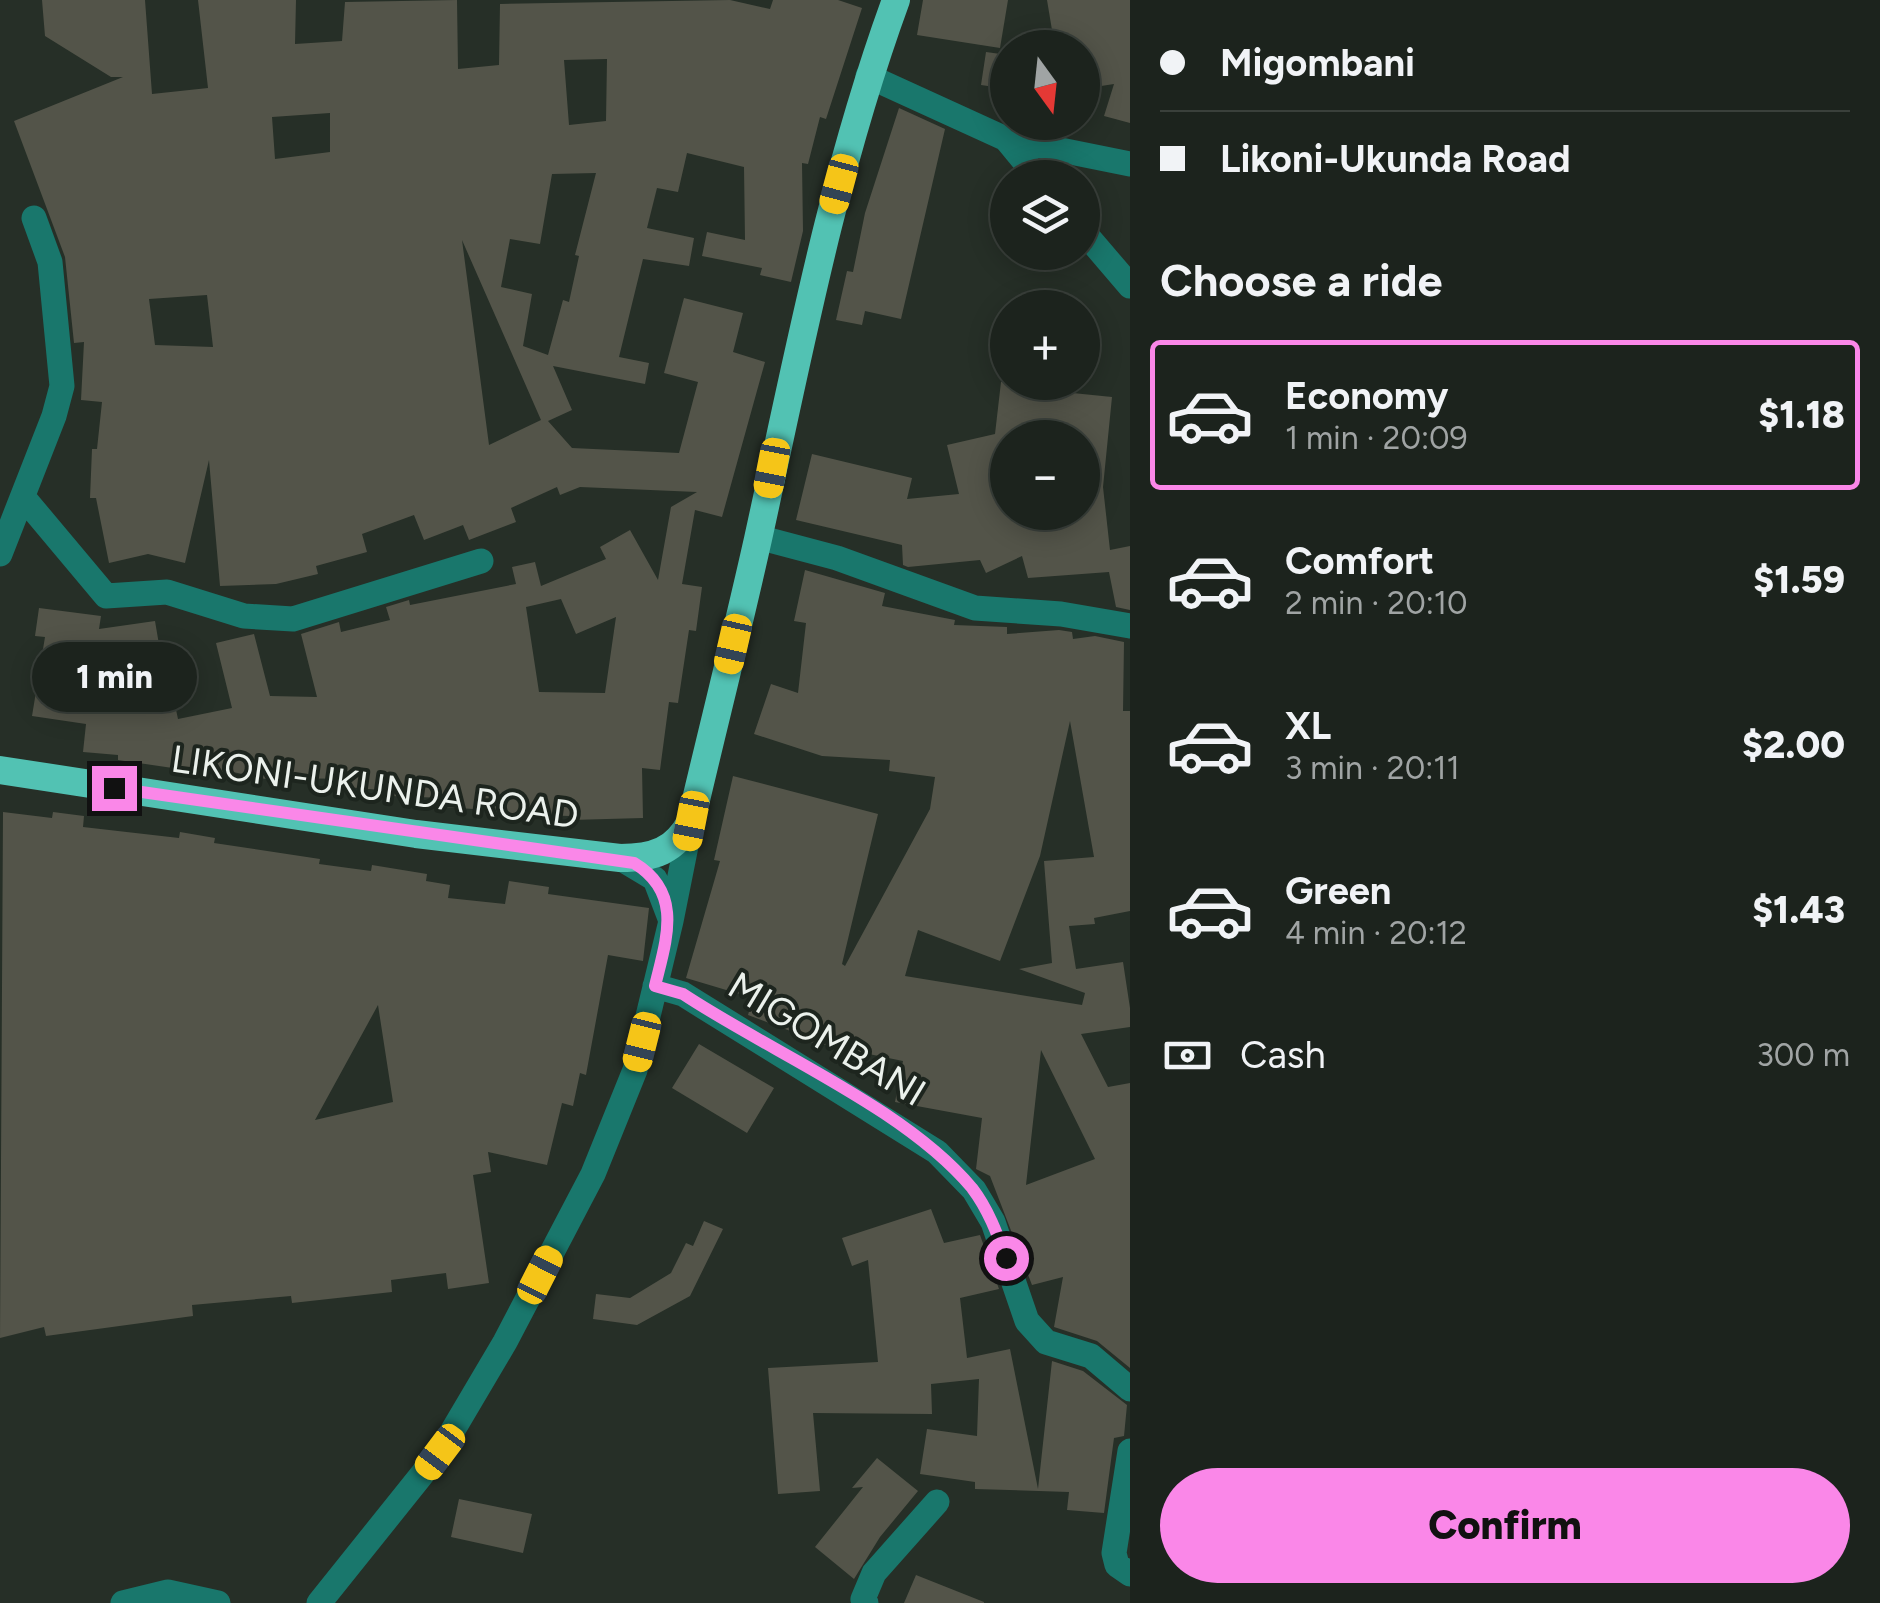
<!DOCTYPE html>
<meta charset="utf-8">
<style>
:root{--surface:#1c231d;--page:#252b26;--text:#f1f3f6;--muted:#a0a4a4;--line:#3a403b;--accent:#fa87e8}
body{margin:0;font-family:Figtree,sans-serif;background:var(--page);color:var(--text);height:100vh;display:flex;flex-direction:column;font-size:38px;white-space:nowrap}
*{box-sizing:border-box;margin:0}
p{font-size:32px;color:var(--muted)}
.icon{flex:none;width:55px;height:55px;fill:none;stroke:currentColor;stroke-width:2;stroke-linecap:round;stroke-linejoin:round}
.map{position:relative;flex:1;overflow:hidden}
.side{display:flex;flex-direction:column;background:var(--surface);width:750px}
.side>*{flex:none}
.guide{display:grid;align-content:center;height:220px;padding:0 30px;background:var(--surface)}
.needle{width:65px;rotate:165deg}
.controls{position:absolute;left:990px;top:30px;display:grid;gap:20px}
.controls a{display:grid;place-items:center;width:110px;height:110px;border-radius:50%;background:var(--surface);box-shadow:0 5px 25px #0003,0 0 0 2px var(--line);font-size:50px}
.end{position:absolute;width:45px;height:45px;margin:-22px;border:12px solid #fa87e8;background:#111;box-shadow:0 0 0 5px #111}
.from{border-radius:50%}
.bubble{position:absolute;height:70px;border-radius:35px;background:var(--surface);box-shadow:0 5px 25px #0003,0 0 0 2px var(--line);font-size:32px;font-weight:800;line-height:70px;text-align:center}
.car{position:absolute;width:30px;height:60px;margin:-30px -15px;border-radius:12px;box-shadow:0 0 8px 2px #0007;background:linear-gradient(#f5c518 24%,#345 0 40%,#f5c518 0 76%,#345 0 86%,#f5c518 0)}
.guide b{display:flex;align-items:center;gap:35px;height:95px;font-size:38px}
.guide b+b{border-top:2px solid var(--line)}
.guide i{width:25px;height:25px;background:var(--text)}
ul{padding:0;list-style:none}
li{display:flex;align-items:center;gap:30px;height:150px;margin:0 20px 15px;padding:0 10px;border:5px solid transparent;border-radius:10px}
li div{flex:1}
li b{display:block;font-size:38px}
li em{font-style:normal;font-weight:800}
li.active{border-color:var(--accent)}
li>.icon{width:90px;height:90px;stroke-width:1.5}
h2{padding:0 30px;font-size:45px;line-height:120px}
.pay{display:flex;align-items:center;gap:25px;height:110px;padding:0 30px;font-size:38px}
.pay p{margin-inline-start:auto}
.cta{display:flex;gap:20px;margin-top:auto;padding:20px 30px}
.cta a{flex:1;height:115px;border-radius:60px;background:var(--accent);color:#111;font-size:40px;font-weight:800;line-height:115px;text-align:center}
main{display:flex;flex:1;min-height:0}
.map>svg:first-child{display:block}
</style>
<main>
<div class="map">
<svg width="1130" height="1603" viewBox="0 0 1130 1603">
<rect width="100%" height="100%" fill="#262f27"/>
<!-- building -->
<path fill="#535449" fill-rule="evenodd" d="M42 0H145L152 94 208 88 198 0H296L295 44 342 41 345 2 457 0 458 69 499 65 500 4 730 0 770 9 773 0H838L862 8 826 119 820 117 808 164 802 163 803 231 791 282 760 275 762 268 702 256 707 232 745 240 744 167 687 153 678 192 657 188 647 228 694 238 689 266 643 259 619 357 649 363 645 384 553 366 572 410 548 421 572 448 679 453 698 382 664 373 684 298 743 313 733 352 765 362 722 517 695 510 682 584 702 587 696 631 689 630 678 703 669 702 660 770 642 768 643 818 571 820V816L488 814V810L444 807 445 798 391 796V791L347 787 348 779 287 778 289 784 233 772 234 777 118 760V755L83 752 86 724 32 716 45 637 35 636 39 608 101 616 99 629 155 621 163 668 167 667 178 719 232 708 216 643 254 634 270 696 317 697 301 634 339 622 341 632 390 620 386 607 409 600 410 605 516 584 512 567 535 562 541 586 606 559 600 547 630 530 658 580 671 507 697 492 580 487 560 495 557 487 511 508 516 522 469 540 463 525 424 540 414 515 362 534 367 552 316 566 318 574 276 584 220 586 209 460 185 563 148 554 109 563 96 498H90L92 449H97L102 402 81 400 84 342 74 343 65 257 14 121 123 77H111L45 36ZM607 59 606 121 569 125 564 60ZM330 113V152L275 159 272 117ZM596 173 575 255 579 256 569 302 563 300 548 355 523 346 532 294 501 287 510 239 540 244 552 174ZM462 240 541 420 489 445ZM207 295 213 347 155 345 149 299ZM561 599 576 634 616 617 605 693 539 692 526 607Z
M923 0H1008L1000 48 917 35Z
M1047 0H1130V123L1104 116 1114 84 1082 89V48H1055Z
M986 52 1008 55V89L981 85Z
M899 108 945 129 901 319 865 311 862 325 836 320 847 271 853 272 865 213Z
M1001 382H1054L1053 391 1112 397 1103 487 1110 550 1130 546V610L1116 607 1109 572 1028 578 1022 556 986 573 980 560 908 567 903 565 902 545 796 520 812 454 912 478 907 499 959 494 947 445 995 434ZM1008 438H1082V512H1008Z
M805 570 885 593 882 606 955 620 954 625 1007 627V634L1059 630 1072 632 1073 639 1095 636 1124 642 1123 711H1130V911L1094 918 1095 924 1069 926 1076 969 1123 962 1130 1008V1027L1081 1034 1108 1087 1130 1083V1368L1097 1341 1054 1327 1063 1277 1032 1285 990 1176 976 1169 982 1118 895 1102 903 1061 800 1040 801 1035 748 1015 753 998 686 978 720 861 714 860 733 776 878 814 842 964 845 966 930 809 935 777 889 771 890 760 822 756 754 734 771 684 798 693 806 623 794 621ZM1070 721 1094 857 1044 861 1052 963 1019 969 1085 993 1082 1005 905 976 918 930 1000 961 1040 856ZM1041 1050 1095 1159 1026 1185Z
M3 812 52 818 53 812 84 816 83 827 179 838 180 832 215 838 214 843 320 859 319 864 371 871 372 865 427 874 426 881 450 885 448 898 505 904 509 881 549 887 548 894 649 908 643 961 608 955 586 1075 580 1073 573 1106 562 1103 547 1165 488 1152 491 1172 473 1175 489 1283 448 1289 446 1273 391 1280 392 1292 292 1303 291 1296 192 1305 193 1316 46 1336 44 1327 0 1338ZM378 1005 393 1102 315 1120Z
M699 1044 774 1088 747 1133 672 1088Z
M931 1209 944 1243 980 1235 999 1289 960 1298 967 1358 1010 1349 1038 1489 1052 1361 1083 1371 1127 1405 1124 1436 1114 1438 1104 1513 1067 1510 1069 1492 975 1489V1482L920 1474 927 1429 977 1436 979 1379 931 1384 932 1414 813 1413 820 1491 778 1494 768 1368 878 1362 868 1260 852 1266 842 1238Z
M704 1221 723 1229 690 1296 637 1325 593 1319 596 1294 630 1298 671 1273 686 1243 693 1246Z
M877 1458 918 1491 880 1537 854 1579 815 1547 863 1487 852 1488Z
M459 1499 532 1514 523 1553 451 1537Z
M916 1575 984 1602V1603H904Z"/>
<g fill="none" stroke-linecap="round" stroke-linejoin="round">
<!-- minor -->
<path stroke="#19776c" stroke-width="25" d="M868 76 1006 139 1130 164
M1006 139 1038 178
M1082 230 1130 286
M23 497 106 596 167 592 244 616 293 619 481 561
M758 537 837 558 975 608 1061 614 1130 626
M0 554 54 416 62 386 50 262 34 218
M620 858 655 879 671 921 691 821
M655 986 683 994 937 1152 974 1190 993 1222 1027 1321 1046 1342 1091 1356 1130 1389
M1130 1451 1114 1553 1117 1565 1130 1574
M123 1603 168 1592 218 1603
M319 1603 440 1452 505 1342 593 1174 635 1070 671 921
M866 1603 863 1599 874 1573 937 1502"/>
<!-- trunk -->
<path stroke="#52c2b3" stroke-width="28" d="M0 770 416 834 620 858C654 858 675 851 691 821 713 727 737 633 758 539 798 357 832 175 896 0"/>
</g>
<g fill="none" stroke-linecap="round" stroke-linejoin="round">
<!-- route -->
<path stroke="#fa87e8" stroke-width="12" d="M114 788 634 863C684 893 666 940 655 986L683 994C772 1053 905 1108 972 1188 988 1209 997 1233 1006 1258"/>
</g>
<g text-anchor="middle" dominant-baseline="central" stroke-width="8" stroke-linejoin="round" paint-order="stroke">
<!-- street labels -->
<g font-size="38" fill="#ebf1ec" stroke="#1d251e">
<text transform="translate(375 787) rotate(8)">LIKONI-UKUNDA ROAD</text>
<text transform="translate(827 1039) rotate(31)">MIGOMBANI</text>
</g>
</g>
</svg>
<div class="controls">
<a><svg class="needle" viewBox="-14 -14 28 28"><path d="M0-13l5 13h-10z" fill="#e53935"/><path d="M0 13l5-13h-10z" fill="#a0a4a4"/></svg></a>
<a><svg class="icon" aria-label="layers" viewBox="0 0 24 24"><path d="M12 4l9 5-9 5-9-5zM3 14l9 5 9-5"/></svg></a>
<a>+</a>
<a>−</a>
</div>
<i class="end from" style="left:1006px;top:1258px"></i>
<i class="end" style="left:114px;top:788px"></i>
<div class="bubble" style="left:32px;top:642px;width:165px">1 min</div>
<i class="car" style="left:839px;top:184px;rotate:195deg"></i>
<i class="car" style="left:772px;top:468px;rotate:191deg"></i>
<i class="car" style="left:733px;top:644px;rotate:193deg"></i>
<i class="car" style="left:691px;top:821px;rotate:191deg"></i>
<i class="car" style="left:642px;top:1042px;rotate:194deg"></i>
<i class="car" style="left:540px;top:1275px;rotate:27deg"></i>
<i class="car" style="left:440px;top:1452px;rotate:217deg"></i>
</div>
<section class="side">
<div class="guide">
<b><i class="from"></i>Migombani</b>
<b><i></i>Likoni-Ukunda Road</b>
</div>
<h2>Choose a ride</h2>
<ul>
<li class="active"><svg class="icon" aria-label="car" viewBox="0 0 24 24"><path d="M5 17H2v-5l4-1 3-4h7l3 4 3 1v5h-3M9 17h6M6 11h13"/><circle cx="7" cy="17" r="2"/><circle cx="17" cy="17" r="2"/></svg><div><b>Economy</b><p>1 min · 20:09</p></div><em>$1.18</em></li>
<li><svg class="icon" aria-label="car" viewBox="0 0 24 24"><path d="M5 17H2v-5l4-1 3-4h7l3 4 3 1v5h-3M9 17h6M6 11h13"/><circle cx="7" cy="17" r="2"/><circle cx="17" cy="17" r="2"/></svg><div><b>Comfort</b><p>2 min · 20:10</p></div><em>$1.59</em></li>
<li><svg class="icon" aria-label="car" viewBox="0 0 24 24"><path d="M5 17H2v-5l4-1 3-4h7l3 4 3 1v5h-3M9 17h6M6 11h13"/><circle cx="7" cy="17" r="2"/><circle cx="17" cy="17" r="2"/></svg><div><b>XL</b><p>3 min · 20:11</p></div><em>$2.00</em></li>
<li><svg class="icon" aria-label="car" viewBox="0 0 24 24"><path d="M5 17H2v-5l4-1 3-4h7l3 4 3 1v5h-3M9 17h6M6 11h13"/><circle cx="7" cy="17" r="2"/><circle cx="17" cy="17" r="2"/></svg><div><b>Green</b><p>4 min · 20:12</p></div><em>$1.43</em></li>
</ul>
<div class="pay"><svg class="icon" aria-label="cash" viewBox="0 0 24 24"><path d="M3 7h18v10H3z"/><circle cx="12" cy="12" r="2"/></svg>Cash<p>300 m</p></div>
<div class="cta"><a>Confirm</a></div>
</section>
</main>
